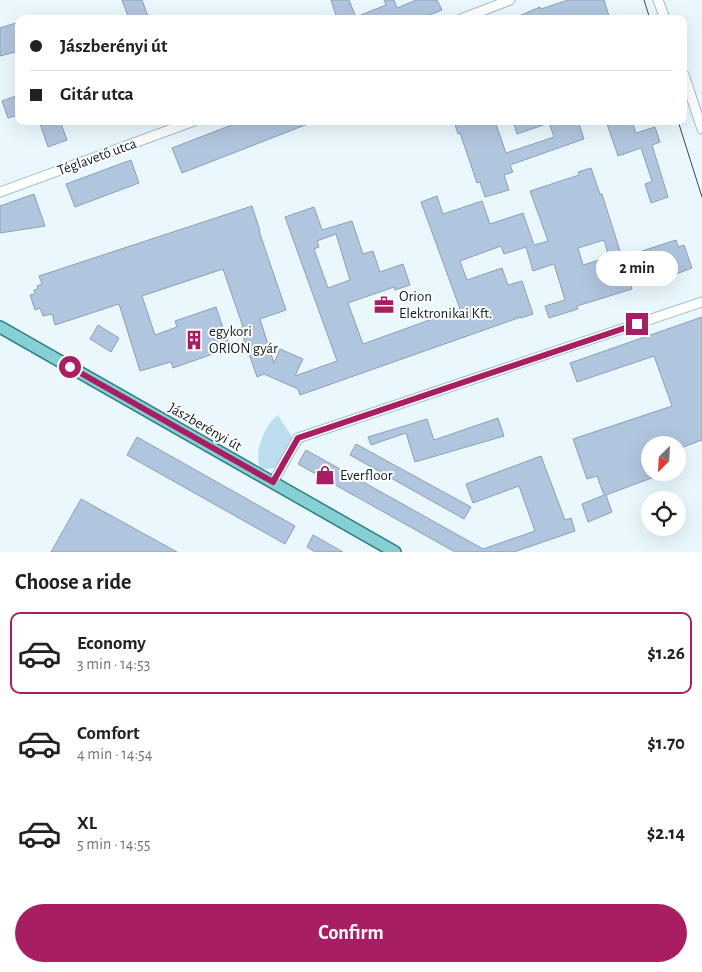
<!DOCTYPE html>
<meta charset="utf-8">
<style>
:root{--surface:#fff;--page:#f2f2f2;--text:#202124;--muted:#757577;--line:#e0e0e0;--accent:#a81e63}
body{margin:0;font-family:"Alegreya Sans",sans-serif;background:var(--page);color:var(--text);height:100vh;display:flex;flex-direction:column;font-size:19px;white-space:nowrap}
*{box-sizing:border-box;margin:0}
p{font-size:16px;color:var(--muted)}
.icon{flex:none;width:28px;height:28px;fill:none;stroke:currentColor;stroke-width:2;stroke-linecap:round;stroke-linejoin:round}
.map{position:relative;height:552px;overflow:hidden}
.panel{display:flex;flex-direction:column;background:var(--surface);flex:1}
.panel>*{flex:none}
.hud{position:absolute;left:15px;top:15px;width:672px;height:110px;border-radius:10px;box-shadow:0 5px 20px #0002;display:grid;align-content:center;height:110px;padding:0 15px;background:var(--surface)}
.needle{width:32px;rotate:204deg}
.controls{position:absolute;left:641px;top:436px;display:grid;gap:10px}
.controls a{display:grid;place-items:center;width:45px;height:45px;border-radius:50%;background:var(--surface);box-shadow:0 5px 20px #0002;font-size:25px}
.end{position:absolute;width:22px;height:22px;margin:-11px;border:6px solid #a81e63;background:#fff;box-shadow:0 0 0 2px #fff}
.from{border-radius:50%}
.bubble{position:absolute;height:35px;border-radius:18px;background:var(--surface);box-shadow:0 5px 20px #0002;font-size:16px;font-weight:700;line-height:35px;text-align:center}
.hud b{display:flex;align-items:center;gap:18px;height:48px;font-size:19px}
.hud b+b{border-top:1px solid var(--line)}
.hud i{width:12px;height:12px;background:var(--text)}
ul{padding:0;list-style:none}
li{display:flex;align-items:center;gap:15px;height:82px;margin:0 10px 8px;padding:0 5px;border:2px solid transparent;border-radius:10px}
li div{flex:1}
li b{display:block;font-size:19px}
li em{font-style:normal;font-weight:700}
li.active{border-color:var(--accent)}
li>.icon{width:45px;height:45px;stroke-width:1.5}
h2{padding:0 15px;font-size:22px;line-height:60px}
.cta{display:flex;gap:10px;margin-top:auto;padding:10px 15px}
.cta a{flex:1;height:58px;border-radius:30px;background:var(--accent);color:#fff;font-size:20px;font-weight:700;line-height:58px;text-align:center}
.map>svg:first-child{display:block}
</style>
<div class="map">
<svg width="702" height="552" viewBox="0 0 702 552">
<rect width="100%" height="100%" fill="#eaf8fe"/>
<!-- green -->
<path fill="#bcdded" d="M278 415 294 440C284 457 282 473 260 468 254 452 264 425 278 415Z"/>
<!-- building -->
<path fill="#b0c5de" stroke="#8ca0b8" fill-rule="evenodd" d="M122 0H142L149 19H129Z
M331 0H349L356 17 386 5 384 0H394L397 8 416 0H437L442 10 420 19H337Z
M604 0 610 19H512L540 7 541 9 568 0Z
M19 22V51L0 56V28Z
M19 95V115L8 118 2 101Z
M39 121H60L67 140 48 147Z
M242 121 313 122 182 173 172 148Z
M454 121H495L506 153 554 137 549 123 517 134 513 121H578L584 139 510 165 513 172 504 175 509 190 485 197 480 182 477 183 460 133 458 134Z
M606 121H632L636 133 655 127 660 142 652 145 668 197 651 203 645 184 652 181 641 148 618 156Z
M131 160 139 183 75 207 66 184Z
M591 168 600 194H602L632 289 577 306 578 309 549 318 545 306 565 300 554 264 533 271 526 247 504 254 501 246 460 261 467 280 502 268 508 285 522 281 533 314 521 318V317L300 395 298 389 264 374 257 377 240 328 243 327 223 269 142 296 155 335 177 327 175 321 216 307 230 348 173 368 171 362 140 371 119 304 55 325 52 314 43 316 40 308 35 310 30 295 35 294 34 290 38 289 37 286 42 284 39 276 252 206 260 231H259L286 310 260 319 274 363 280 349 303 359 295 376 337 361 285 217 314 207 322 230 352 221 363 254 373 251 380 272 403 264 410 285 395 290 394 287 348 303 363 344 460 309 421 202 437 196 443 214 482 201 490 224 523 213 534 245 548 241 530 191 579 175 578 172ZM336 234 350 280 328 288 314 249 319 247 317 241ZM604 240 609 257 583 265 578 248Z
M34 194 45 226 0 233V206Z
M676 240 678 247 684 245 692 268 676 274 675 271 647 279 639 252Z
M702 317V440L678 449V445H650V472L665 473 606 495 612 512 588 522 582 504 604 495 597 476 587 479 573 439 672 406 654 356 577 382 570 363Z
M98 325 119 338 111 352 90 339Z
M498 418 504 436 415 462 406 433 371 445 368 437 427 419 434 440Z
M137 437 295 526 285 544 127 455Z
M356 444 471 507 464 519 350 455Z
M306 450 483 549 535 531 519 486 473 503 466 484 541 456 565 520 571 518 575 531 514 552H455L298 464Z
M81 499 177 552H51Z
M313 535 343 552H315L307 547Z"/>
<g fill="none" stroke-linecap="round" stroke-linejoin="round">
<defs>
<path id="minor" d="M658 0 665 19
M461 19 510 0
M684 75 702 129
M0 192 194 121
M273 482 298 438 702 302"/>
<path id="major" d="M0 327 395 552"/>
</defs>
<!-- minor casing -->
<use href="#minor" stroke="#a1c1d0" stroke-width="11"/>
<!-- major casing -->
<use href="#major" stroke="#297d84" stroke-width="14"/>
<!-- minor -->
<use href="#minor" stroke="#fff" stroke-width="9"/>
<!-- major -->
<use href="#major" stroke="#86d0d4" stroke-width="11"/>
<!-- tram -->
<path stroke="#3b484d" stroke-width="1" d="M644 0 650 19
M678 121 702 197"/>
</g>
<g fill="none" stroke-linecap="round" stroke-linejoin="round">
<!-- route -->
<path stroke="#a81e63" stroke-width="6" d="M70 367 273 482 298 438 637 324"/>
</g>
<!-- icons -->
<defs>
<symbol id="office-bare" viewBox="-9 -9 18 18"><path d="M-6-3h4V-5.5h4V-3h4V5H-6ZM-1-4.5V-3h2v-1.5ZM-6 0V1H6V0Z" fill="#a81e63" stroke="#fff" stroke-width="2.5" paint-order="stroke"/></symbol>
<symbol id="building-bare" viewBox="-9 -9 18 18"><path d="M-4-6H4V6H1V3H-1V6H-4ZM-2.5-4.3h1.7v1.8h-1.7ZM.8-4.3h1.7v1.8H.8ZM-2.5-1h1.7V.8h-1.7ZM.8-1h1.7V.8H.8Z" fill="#a81e63" stroke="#fff" stroke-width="2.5" paint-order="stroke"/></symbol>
<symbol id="shop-bare" viewBox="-9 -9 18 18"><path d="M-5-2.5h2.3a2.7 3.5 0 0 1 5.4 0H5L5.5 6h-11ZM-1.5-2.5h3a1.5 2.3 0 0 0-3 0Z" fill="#a81e63" stroke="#fff" stroke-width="2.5" paint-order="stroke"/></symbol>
</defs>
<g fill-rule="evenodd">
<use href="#office-bare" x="370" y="291" width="28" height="28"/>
<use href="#building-bare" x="180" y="326" width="28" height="28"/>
<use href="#shop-bare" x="311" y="461" width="28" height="28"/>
</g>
<g text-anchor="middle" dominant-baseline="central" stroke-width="4" stroke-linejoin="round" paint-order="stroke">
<!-- street labels -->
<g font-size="15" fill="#121f24" stroke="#fff">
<text transform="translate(97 157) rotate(-20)">Téglavető utca</text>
<text transform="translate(205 427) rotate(30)">Jászberényi út</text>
</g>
<!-- poi labels -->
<g font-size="15" fill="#121f24" stroke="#fff" text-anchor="start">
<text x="399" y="296">Orion<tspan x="399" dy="17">Elektronikai Kft.</tspan></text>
<text x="209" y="331">egykori<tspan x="209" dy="17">ORION gyár</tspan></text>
<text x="340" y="475">Everfloor</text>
</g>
</g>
</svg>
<div class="controls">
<a><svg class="needle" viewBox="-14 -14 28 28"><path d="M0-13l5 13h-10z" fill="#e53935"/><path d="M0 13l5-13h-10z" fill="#757577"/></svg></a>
<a><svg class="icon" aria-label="locate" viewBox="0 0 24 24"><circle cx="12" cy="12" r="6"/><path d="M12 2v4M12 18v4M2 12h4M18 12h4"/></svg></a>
</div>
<i class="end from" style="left:70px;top:367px"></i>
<i class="end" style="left:637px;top:324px"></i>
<div class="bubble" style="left:596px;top:251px;width:82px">2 min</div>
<div class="hud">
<b><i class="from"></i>Jászberényi út</b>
<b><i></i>Gitár utca</b>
</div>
</div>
<section class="panel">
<h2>Choose a ride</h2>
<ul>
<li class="active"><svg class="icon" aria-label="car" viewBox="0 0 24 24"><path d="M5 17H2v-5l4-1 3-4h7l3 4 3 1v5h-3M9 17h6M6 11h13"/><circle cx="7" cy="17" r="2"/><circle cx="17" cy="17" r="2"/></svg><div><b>Economy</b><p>3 min · 14:53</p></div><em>$1.26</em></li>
<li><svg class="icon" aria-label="car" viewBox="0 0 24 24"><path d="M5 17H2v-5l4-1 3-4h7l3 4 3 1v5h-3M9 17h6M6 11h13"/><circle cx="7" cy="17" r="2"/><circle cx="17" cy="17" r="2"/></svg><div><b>Comfort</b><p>4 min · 14:54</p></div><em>$1.70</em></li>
<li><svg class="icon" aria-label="car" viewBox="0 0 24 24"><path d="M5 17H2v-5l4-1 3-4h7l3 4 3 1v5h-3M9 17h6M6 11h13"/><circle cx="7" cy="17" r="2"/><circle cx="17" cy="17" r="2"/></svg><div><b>XL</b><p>5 min · 14:55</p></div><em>$2.14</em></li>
</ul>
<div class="cta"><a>Confirm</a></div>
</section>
